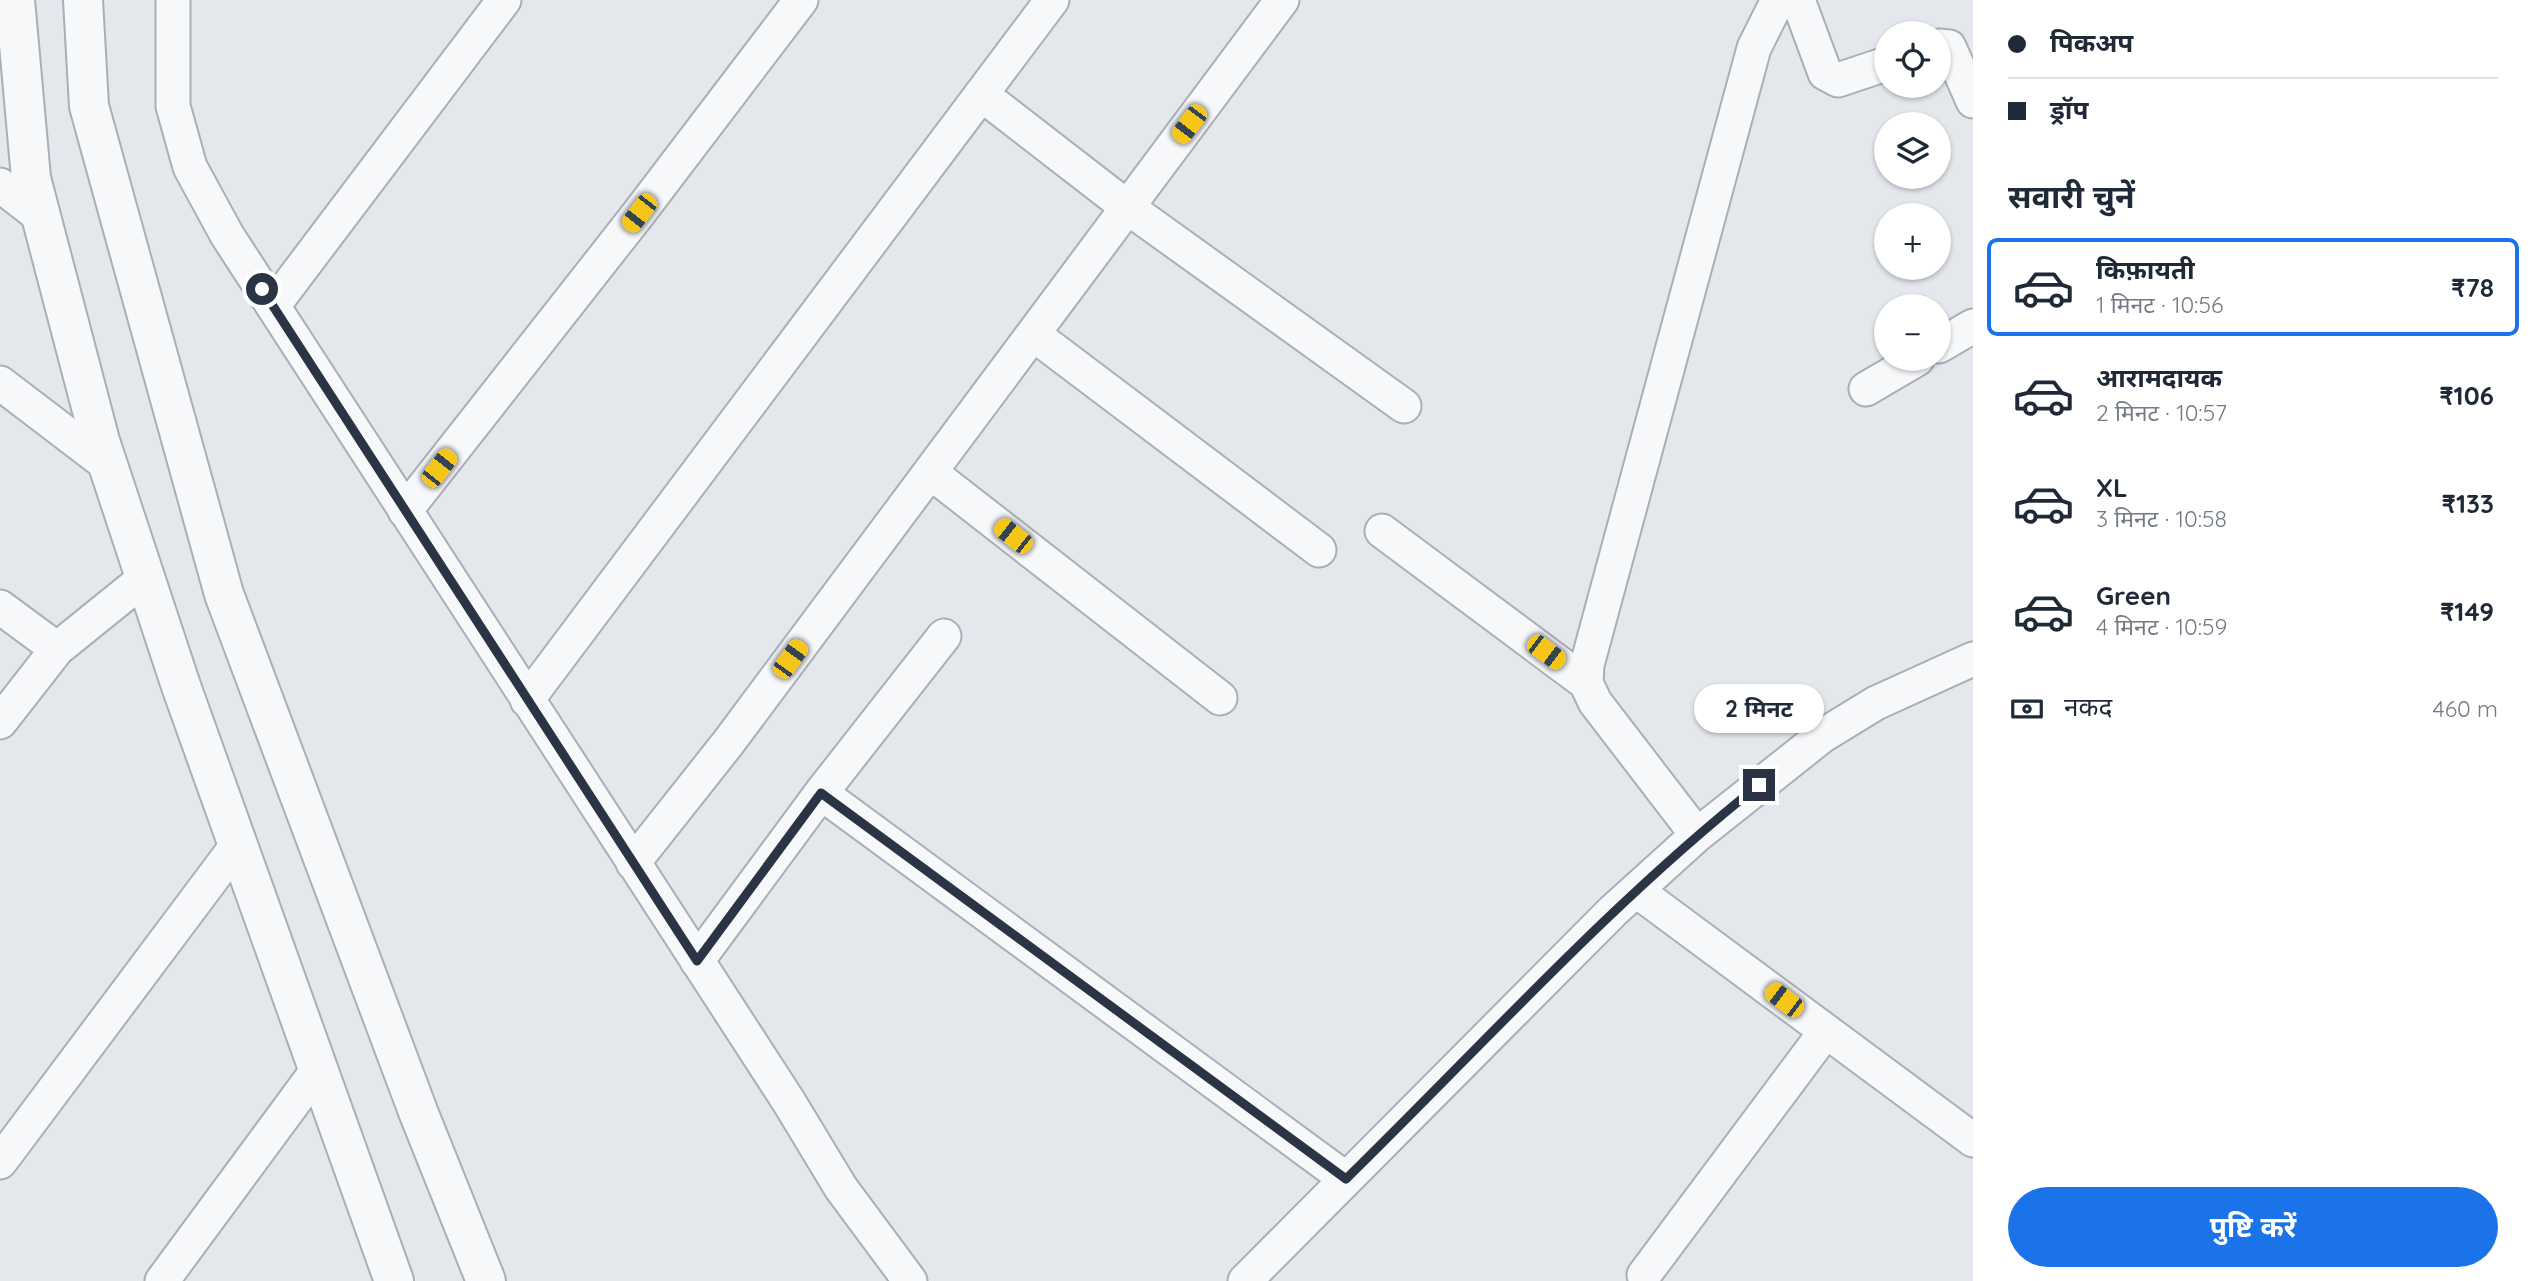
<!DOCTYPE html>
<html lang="hi">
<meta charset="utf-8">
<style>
:root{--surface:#fff;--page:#f2f2f3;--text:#1f2937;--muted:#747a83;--line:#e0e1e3;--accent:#1a73e8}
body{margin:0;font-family:Quicksand,"Noto Sans Devanagari",sans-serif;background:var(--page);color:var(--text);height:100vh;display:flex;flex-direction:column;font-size:26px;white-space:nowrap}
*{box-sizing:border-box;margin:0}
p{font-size:23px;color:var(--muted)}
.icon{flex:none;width:38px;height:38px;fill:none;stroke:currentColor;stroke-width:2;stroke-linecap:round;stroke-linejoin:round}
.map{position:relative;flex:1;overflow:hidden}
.side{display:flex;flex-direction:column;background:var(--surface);width:560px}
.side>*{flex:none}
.top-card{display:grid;align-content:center;height:154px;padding:0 35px;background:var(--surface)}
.fabs{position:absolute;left:1874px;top:21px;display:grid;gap:14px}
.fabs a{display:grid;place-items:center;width:77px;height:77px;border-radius:50%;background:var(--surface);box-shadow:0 2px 5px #0004;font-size:35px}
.end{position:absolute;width:32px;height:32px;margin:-16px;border:9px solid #2b3445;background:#fff;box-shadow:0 0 0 4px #fff}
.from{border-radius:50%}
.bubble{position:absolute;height:49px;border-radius:24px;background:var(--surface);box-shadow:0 2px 5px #0004;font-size:23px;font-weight:700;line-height:49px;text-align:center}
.car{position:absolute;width:21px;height:42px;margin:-21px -10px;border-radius:9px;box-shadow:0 0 5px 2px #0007;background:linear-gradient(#f5c518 24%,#345 0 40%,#f5c518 0 76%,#345 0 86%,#f5c518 0)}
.top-card b{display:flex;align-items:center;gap:24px;height:66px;font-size:26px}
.top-card b+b{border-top:2px solid var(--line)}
.top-card i{width:18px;height:18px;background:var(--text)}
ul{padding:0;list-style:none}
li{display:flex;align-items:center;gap:21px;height:98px;margin:0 14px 10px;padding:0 21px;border:4px solid transparent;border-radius:10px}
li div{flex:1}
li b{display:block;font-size:26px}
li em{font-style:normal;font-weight:700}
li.active{border-color:var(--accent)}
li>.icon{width:63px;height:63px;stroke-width:1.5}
h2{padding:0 35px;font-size:32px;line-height:84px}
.pay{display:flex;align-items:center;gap:18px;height:77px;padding:0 35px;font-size:26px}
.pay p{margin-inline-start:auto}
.cta{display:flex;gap:14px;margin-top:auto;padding:14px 35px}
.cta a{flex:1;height:80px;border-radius:42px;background:var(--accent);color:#fff;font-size:28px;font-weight:700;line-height:80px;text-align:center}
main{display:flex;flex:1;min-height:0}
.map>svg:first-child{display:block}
</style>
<main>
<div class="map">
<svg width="1973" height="1281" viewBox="0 0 1973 1281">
<rect width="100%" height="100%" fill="#e4e7ec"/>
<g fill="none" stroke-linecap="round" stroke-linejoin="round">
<defs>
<path id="minor" d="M173 0V106L190 167 227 235 789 1102 841 1188 910 1281
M1798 0 1825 73 1838 80 1886 64
M1939 46 1949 47 1973 101
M981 94 1127 207 1404 406
M0 185 41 217
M273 306 504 0
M1033 334 1319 550
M1939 346 1973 326
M0 383 109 466
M1866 389 1917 359
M930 472 1220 698
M405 511 639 213 801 0
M1382 531 1586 683
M0 607 57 649
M527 700 1052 0
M0 722 57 649 145 578
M821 793 1346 1179
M1697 835 1595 702 1586 683 1587 665 1754 48 1778 0
M633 863 728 743 1282 0
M1637 891 1973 1140
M697 961 821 793 944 636
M0 1162 238 844
M1644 1275 1826 1031
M162 1281 319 1068
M1245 1281 1613 911 1697 835 1822 736 1876 703 1973 659"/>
<path id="tertiary" d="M15 0 31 178 100 441 181 686 394 1281
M83 0 89 106 224 594 419 1114 486 1281"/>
</defs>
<!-- minor casing -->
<use href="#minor" stroke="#a9aeb7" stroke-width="37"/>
<!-- tertiary casing -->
<use href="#tertiary" stroke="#a9aeb7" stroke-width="42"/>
<!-- minor -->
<use href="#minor" stroke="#f7f8fa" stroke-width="33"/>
<!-- tertiary -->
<use href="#tertiary" stroke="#f7f8fa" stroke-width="38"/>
</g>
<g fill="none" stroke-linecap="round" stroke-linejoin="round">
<!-- route -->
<path stroke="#2b3445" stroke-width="9" d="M262 289 697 961 821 793 1346 1179C1482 1046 1610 903 1759 785"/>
</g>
</svg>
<div class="fabs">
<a><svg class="icon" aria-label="locate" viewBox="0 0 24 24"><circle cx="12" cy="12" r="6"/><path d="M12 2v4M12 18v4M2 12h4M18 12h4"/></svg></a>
<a><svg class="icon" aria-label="layers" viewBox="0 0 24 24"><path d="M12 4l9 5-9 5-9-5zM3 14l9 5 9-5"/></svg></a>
<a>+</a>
<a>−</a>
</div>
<i class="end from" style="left:262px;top:289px"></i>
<i class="end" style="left:1759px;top:785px"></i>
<div class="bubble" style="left:1694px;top:684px;width:130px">2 मिनट</div>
<i class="car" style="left:1189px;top:124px;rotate:217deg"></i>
<i class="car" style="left:639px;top:213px;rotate:218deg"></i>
<i class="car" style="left:439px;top:468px;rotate:38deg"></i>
<i class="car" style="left:1013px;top:536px;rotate:308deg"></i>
<i class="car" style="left:1546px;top:652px;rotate:127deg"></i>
<i class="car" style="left:790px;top:659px;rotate:36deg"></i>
<i class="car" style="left:1784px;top:1000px;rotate:307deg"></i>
</div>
<section class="side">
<div class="top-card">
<b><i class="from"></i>पिकअप</b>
<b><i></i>ड्रॉप</b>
</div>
<h2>सवारी चुनें</h2>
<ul>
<li class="active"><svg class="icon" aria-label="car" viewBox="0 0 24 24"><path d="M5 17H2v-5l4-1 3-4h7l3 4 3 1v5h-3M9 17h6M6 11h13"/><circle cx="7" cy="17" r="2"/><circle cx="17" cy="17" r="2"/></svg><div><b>किफ़ायती</b><p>1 मिनट · 10:56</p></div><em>₹78</em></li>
<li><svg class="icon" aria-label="car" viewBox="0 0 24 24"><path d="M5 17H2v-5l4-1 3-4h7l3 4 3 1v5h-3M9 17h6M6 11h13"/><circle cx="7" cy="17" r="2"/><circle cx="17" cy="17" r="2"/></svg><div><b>आरामदायक</b><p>2 मिनट · 10:57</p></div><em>₹106</em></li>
<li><svg class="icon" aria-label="car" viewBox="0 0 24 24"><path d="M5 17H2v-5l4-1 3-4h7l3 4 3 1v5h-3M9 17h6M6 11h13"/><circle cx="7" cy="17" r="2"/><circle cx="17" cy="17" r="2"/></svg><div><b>XL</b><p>3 मिनट · 10:58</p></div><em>₹133</em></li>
<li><svg class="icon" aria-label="car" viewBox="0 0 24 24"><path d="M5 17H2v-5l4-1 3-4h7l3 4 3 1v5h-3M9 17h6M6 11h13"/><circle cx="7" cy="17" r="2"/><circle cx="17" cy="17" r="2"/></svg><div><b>Green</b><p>4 मिनट · 10:59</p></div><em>₹149</em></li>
</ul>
<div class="pay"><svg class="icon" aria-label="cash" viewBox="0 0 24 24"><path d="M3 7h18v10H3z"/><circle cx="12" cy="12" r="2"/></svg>नकद<p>460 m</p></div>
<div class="cta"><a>पुष्टि करें</a></div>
</section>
</main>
